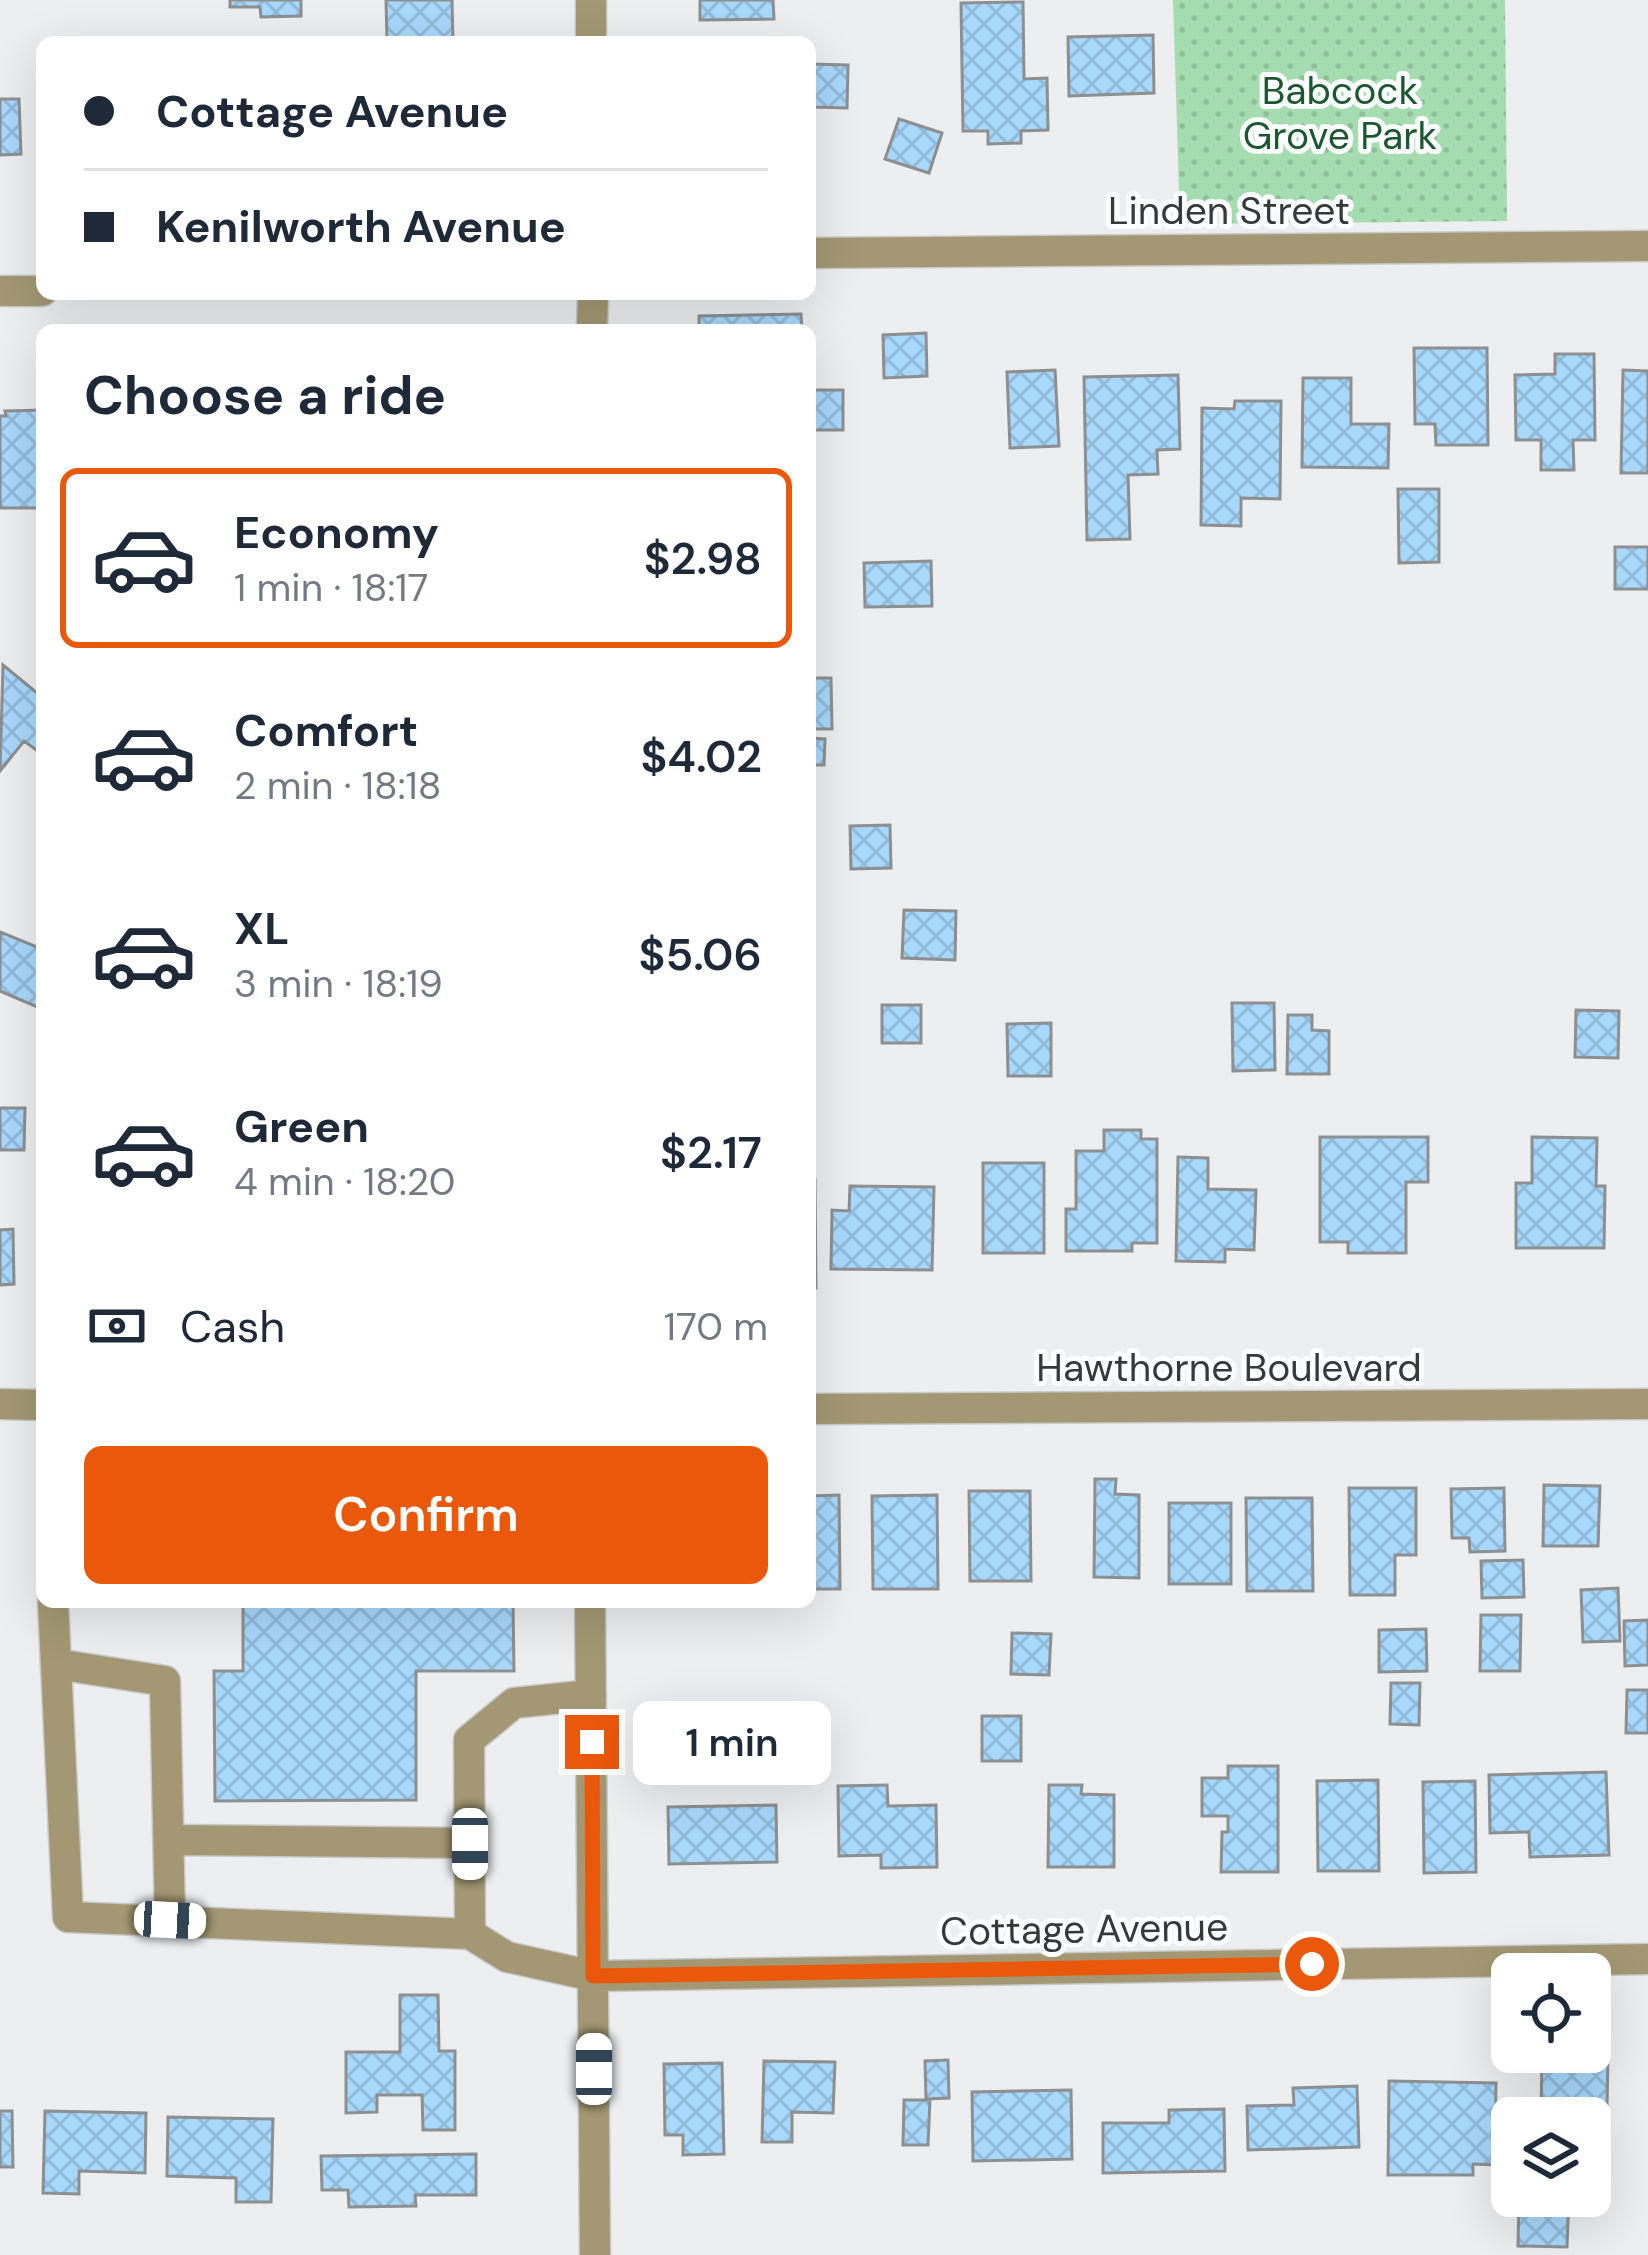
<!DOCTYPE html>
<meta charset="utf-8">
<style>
:root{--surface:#fff;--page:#f6f6f7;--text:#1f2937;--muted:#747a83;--line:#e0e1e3;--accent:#ea580c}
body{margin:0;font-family:"DM Sans",sans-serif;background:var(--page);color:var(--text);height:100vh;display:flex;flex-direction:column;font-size:45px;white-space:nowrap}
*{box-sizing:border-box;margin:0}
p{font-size:39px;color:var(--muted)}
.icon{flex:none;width:66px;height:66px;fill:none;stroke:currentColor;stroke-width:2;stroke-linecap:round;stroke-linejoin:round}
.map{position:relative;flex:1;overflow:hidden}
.drawer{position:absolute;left:36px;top:324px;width:780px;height:1284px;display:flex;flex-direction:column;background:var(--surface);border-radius:18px;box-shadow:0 12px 48px #0002}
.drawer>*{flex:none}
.top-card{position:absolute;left:36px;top:36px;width:780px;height:264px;border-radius:18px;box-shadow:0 12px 48px #0002;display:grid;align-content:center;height:264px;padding:0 48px;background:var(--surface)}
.fabs{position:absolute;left:1491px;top:1953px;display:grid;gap:24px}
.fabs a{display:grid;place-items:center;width:120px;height:120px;border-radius:18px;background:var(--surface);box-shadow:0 12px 48px #0002;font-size:60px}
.end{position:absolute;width:54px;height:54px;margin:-27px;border:15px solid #ea580c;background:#fff;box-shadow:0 0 0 6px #fff}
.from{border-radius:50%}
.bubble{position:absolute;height:84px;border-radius:18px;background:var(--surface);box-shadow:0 12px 48px #0002;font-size:39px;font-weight:600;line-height:84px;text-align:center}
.car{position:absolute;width:36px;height:72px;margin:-36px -18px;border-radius:15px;box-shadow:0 0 9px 3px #0007;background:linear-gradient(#fff 24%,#345 0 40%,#fff 0 76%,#345 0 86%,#fff 0)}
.top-card b{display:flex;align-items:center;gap:42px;height:114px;font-size:45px}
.top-card b+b{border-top:3px solid var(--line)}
.top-card i{width:30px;height:30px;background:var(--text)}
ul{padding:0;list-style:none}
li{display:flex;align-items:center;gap:36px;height:180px;margin:0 24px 18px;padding:0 24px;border:6px solid transparent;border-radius:18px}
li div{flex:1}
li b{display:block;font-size:45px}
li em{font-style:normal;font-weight:600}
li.current{border-color:var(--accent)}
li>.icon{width:108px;height:108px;stroke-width:1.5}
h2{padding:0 48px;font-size:54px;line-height:144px}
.pay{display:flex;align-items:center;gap:30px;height:132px;padding:0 48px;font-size:45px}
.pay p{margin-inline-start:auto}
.action{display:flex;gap:24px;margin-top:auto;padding:24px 48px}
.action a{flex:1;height:138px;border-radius:18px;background:var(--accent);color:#fff;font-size:48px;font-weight:600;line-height:138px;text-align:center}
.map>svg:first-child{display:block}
</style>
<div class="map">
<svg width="1648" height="2255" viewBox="0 0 1648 2255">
<defs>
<pattern id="green-dots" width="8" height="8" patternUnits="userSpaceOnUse" patternTransform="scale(3)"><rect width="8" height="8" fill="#a5ddb1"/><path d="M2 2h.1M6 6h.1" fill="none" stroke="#8fbe99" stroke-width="1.8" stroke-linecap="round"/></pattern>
<pattern id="building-cross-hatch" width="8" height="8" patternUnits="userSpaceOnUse" patternTransform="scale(3)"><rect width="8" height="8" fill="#a8d8fc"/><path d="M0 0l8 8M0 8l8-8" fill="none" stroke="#91bad9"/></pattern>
</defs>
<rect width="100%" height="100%" fill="#eceef0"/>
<!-- green -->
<path fill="url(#green-dots)" d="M1173 0H1505L1507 221 1180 224Z"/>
<!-- building -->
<path fill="url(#building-cross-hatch)" stroke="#8d8f90" stroke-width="3" d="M230 0H301V16L261 17 260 7H230Z
M386 0H452L453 42H387Z
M700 0H773L774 19 700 20Z
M1023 2 1024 79 1047 78 1048 130 1021 131V143L988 144V131H963L961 3Z
M1153 35 1154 93 1069 96 1068 37Z
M810 64 848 65 847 108 810 107Z
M0 99H19L21 154 0 155Z
M899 119 942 133 929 173 885 159Z
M801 314 802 330H699V316Z
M926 333 927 376 884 378 883 335Z
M1414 348H1487L1488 445H1436L1435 424H1415Z
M1555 354H1594L1595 440H1573L1574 470H1541V440H1516L1515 375 1555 374Z
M1055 370 1059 446 1010 448 1007 372Z
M1623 370 1648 371V473H1621Z
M1178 375 1180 449 1157 450 1158 474 1128 475 1130 539 1087 540 1084 377Z
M1303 378H1351V424H1389L1388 468 1302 467Z
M810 390H843V430H810Z
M1235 401H1281L1280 499 1241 498V526L1201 525 1202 408 1234 409Z
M42 410V508H0V416H6L5 411Z
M1398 489H1439V562L1399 563Z
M1615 547H1648V589H1615Z
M931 561 932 606 865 607 864 563Z
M3 665 42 697V748L39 752 24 741 0 771Z
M810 678H831L832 729H810Z
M810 738 825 739 824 765H810Z
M890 825 891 868 851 869 850 826Z
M904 910 956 911 955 960 902 958Z
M0 932 42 949V1009L0 991Z
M1232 1003H1274L1275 1070 1233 1071Z
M882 1005H921V1043H882Z
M1576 1010 1619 1011 1618 1058 1575 1057Z
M1288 1015H1312V1030L1329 1031V1074H1287Z
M1051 1023V1076H1008L1007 1024Z
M0 1108H25L24 1150H0Z
M1104 1130H1141V1139H1157V1243H1132V1251H1066V1209H1076V1151H1104Z
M1320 1137H1428V1182H1406V1253H1348V1242H1320Z
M1532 1137 1597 1138 1596 1186H1605L1604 1248H1516V1183H1532Z
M1178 1157 1208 1158V1189L1256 1190 1254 1250 1225 1249V1262L1176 1261Z
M983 1163H1044V1253H983Z
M810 1179H815L816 1288H810Z
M850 1186 934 1187 932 1270 831 1269 832 1210 849 1211Z
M13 1229 14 1284 0 1285V1230Z
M1095 1479H1116L1115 1494 1139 1495V1578L1094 1577Z
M1544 1485 1600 1486 1598 1546H1543Z
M1349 1488H1416V1555H1395V1595H1350Z
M1504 1488 1505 1551 1470 1552 1469 1538H1452L1451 1489Z
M969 1491H1030L1031 1581H970Z
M839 1495 840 1589H810V1496Z
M937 1495 938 1589H873L872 1496Z
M1246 1498H1312L1313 1591H1247Z
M1169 1503H1231V1584H1169Z
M1523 1560 1524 1597 1482 1598 1481 1561Z
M1618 1588 1620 1641 1583 1642 1581 1590Z
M243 1602H513L514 1671H416V1800L215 1801 214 1671H243Z
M1481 1615H1521L1520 1671H1480Z
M1648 1620V1665L1625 1666 1624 1621Z
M1426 1629 1427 1671 1379 1672V1630Z
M1012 1633 1051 1634 1049 1675 1011 1674Z
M1391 1683H1420L1419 1725 1390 1724Z
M1627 1690H1648V1733H1626Z
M982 1716H1021V1761H982Z
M1228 1766H1278V1872H1221L1222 1832H1228V1816H1202V1778H1228Z
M1606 1772 1609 1855 1530 1857 1529 1832 1490 1833 1489 1775Z
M1378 1780 1379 1871H1318L1317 1781Z
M1475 1781 1476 1872 1424 1873 1423 1782Z
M887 1785 888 1806 936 1805 937 1867 881 1868V1855L839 1856 838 1786Z
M1049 1785H1082L1081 1794 1114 1795V1867H1048Z
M776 1805 777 1862 669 1864 668 1807Z
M400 1995H438L439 2051H455V2130H423L422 2095H377V2112L346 2113V2052H400Z
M1542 2052 1608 2054 1606 2161H1590V2118H1541Z
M948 2060 949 2098 926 2099 925 2061Z
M764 2061 835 2062 833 2113 792 2112V2142H762Z
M722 2063 724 2154 683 2155V2135H665L664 2064Z
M1389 2081 1496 2083 1495 2165 1473 2164V2175H1388Z
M1357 2086 1359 2147 1248 2150 1247 2106 1294 2105 1293 2088Z
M1071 2090 1072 2159 973 2161 972 2092Z
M904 2100H930L928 2145H903Z
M1224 2109 1225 2171 1103 2173V2123H1169V2110Z
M0 2111H12L13 2167H0Z
M45 2111 146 2113 145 2173 79 2171V2194L43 2193Z
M168 2117 273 2119 271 2202H236V2178L167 2176Z
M476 2154V2195H415L416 2206 349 2207 348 2190H322L321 2156Z
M1519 2196H1569L1567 2247 1518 2246Z"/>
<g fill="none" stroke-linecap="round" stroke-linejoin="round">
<defs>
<path id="minor" d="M591 0V42
M810 253 1648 246
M0 291H42
M592 330 593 294
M0 1404 42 1405
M810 1409 1648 1404
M53 1602 68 1917 470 1934 507 1957 593 1976 1648 1959
M590 1602 595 2255
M56 1664 165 1681 170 1920
M169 1840 470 1843
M470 1934 469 1740 514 1703 591 1695"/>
</defs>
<!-- minor casing -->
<use href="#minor" stroke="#c8cacb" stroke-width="33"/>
<!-- minor -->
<use href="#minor" stroke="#a39873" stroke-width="30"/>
</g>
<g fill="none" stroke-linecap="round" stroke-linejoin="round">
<!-- route -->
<path stroke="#ea580c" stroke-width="15" d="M592 1742 593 1976 1312 1964"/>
</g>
<g text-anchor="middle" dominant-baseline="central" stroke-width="10" stroke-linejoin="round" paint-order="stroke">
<!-- park labels -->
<g font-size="39" fill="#1d572f" stroke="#fafcfd">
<text x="1340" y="90">Babcock<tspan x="1340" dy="45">Grove Park</tspan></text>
</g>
<!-- street labels -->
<g font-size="39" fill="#373838" stroke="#fafcfd">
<text x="1229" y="210">Linden Street</text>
<text x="1229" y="1367">Hawthorne Boulevard</text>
<text transform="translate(1084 1929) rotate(-1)">Cottage Avenue</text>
</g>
</g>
</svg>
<div class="fabs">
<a><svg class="icon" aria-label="locate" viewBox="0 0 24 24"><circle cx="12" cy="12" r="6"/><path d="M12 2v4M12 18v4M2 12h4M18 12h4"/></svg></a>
<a><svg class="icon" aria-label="layers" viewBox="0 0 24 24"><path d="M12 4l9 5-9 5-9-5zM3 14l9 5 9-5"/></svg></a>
</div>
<i class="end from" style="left:1312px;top:1964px"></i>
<i class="end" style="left:592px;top:1742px"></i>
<div class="bubble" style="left:633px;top:1701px;width:198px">1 min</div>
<i class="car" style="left:470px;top:1844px;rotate:180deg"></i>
<i class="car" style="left:170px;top:1920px;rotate:93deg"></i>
<i class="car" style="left:594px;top:2069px;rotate:0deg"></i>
<div class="top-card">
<b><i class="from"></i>Cottage Avenue</b>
<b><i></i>Kenilworth Avenue</b>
</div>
<section class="drawer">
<h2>Choose a ride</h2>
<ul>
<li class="current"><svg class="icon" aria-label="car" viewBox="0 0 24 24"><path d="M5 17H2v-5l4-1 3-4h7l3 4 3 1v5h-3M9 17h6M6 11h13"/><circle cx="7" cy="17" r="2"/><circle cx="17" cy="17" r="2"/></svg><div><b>Economy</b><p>1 min · 18:17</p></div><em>$2.98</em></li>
<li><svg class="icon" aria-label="car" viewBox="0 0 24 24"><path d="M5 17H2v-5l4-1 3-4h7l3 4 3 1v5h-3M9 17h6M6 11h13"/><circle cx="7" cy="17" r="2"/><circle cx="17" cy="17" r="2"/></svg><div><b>Comfort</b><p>2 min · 18:18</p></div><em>$4.02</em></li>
<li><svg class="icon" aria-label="car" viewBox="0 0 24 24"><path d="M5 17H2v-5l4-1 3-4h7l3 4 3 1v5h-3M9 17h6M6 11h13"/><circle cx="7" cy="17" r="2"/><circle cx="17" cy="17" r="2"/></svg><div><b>XL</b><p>3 min · 18:19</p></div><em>$5.06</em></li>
<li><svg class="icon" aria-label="car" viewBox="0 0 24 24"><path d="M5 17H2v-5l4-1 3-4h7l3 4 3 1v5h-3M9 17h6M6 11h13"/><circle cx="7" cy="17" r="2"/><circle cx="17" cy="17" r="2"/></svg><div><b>Green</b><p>4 min · 18:20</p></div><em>$2.17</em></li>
</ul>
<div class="pay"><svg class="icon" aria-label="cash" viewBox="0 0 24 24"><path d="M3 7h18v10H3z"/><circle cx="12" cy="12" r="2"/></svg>Cash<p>170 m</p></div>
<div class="action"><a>Confirm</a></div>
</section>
</div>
